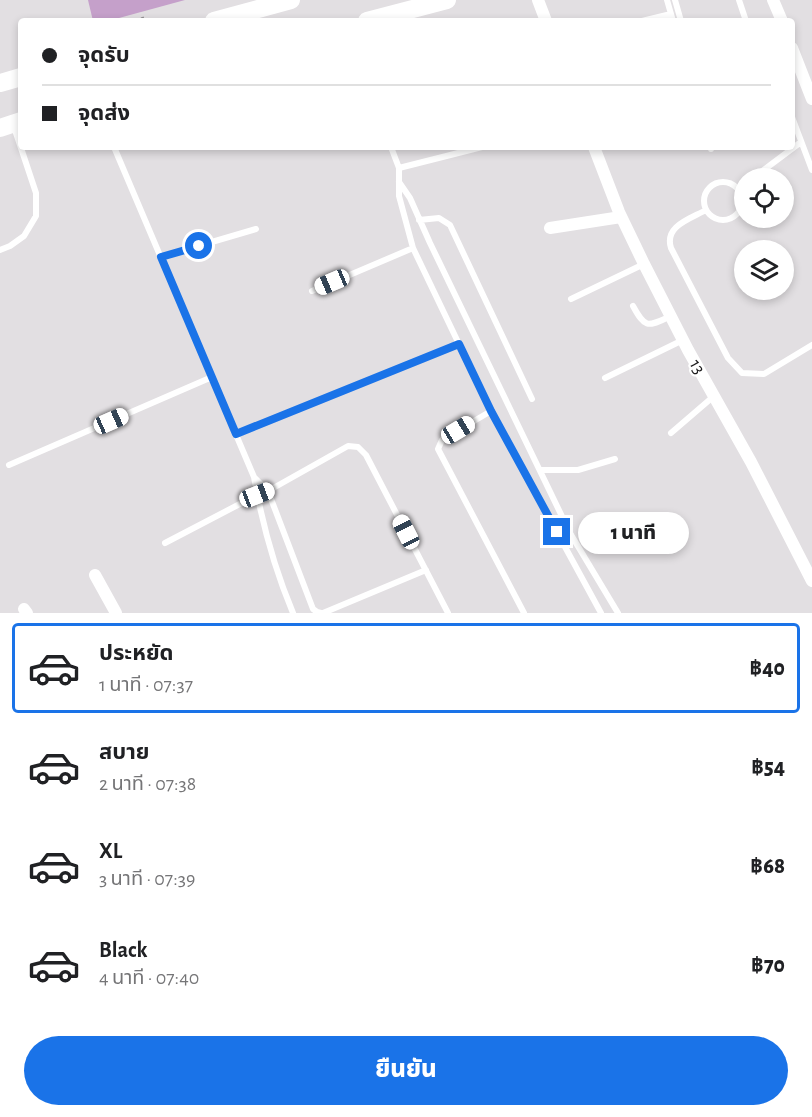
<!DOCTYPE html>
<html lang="th">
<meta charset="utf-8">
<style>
:root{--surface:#fff;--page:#f2f2f2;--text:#202124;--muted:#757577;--line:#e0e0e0;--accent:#1a73e8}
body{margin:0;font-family:"Alegreya Sans","Noto Sans Thai",sans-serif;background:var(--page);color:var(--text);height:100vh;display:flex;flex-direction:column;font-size:22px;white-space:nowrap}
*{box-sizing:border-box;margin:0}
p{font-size:20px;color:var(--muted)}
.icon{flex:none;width:33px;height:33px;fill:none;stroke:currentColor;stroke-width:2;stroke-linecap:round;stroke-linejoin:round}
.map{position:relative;height:613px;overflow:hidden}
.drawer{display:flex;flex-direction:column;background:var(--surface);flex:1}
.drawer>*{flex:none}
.top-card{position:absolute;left:18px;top:18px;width:777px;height:132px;border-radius:6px;box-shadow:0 3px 9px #0003;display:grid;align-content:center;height:132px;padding:0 24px;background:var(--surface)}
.tools{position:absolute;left:734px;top:168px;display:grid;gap:12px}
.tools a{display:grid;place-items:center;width:60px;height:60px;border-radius:50%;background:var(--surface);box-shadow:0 3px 9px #0003;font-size:30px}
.end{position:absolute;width:27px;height:27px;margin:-14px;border:8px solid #1a73e8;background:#fff;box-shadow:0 0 0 3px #fff}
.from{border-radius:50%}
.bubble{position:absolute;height:42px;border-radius:21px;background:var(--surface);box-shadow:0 3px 9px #0003;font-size:20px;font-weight:800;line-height:42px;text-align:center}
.car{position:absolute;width:18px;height:36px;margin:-18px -9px;border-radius:8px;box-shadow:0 0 4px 2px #0007;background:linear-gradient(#fff 24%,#345 0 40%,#fff 0 76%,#345 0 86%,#fff 0)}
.top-card b{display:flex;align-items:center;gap:21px;height:57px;font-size:22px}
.top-card b+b{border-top:2px solid var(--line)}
.top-card i{width:15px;height:15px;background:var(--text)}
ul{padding:10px 0 0;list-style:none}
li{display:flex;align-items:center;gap:18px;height:90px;margin:0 12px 9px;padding:0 12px;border:3px solid transparent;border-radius:6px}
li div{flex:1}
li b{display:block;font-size:22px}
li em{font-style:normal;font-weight:800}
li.current{border-color:var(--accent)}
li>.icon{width:54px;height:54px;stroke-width:1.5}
.cta{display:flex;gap:12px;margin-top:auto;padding:12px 24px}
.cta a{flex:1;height:69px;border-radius:36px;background:var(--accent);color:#fff;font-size:24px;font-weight:800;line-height:69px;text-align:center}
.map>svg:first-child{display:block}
</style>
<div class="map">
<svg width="812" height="613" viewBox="0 0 812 613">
<rect width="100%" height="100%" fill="#e2dfe2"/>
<!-- green -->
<path fill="#c5a0ca" d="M88 0H185L108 21H93Z"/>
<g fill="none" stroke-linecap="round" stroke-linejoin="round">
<!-- path -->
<path stroke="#949294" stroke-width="2" stroke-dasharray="3 4.5" stroke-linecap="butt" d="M134 21 145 17 146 21"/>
<!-- lane -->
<path stroke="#fff" stroke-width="6" d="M667 0 673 21
M675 0 681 21
M739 0 746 21
M642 21 671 14
M792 117 812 170
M114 147 254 477C262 523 275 570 293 613
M391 147 399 168V196L413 248 491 411 601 613
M711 147V149
M399 168 482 147
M753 178 801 142
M704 201a19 19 0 1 1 38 0a19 19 0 1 1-38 0Z
M399 182 410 198 430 243 570 533 618 613
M706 210C690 219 664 226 671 248L728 358 742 373 764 374 812 345
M419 220 439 218 450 225 532 399
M0 250 10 246 24 236 36 216V193L13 124
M161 257 256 229
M312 291 413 248
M571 299 644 264
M633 306C646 330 648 326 671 316
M605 378 683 340
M491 411 442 440 438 449 524 613
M671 433 714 396
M236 434 459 344
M9 465 212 377
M540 470H578L615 459
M254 477 268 491 313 609 317 612 321 613
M165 543 257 495 268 491 348 446 358 447 366 455 448 613
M323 613 426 570"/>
<!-- street -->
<path stroke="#fff" stroke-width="12" d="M538 0 546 21
M773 0 782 21
M792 48 812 99
M594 147 619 212 644 264 688 350 751 462 812 581
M550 228 621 217
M95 575 116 613
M24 609 27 613"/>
<!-- primary -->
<path stroke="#fff" stroke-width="18" d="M214 21 291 0
M367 21 447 0
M0 83 21 77
M0 128 21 121"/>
</g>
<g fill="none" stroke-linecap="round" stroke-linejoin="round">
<!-- route -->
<path stroke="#1a73e8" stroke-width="8" d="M199 246 161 257 236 434 459 344 491 411 557 532"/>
</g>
<g text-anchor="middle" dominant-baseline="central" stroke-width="4.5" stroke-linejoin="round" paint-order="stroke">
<!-- street labels -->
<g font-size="18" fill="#1c1b1c" stroke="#fff">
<text transform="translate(697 367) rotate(61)">13</text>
</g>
</g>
</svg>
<div class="tools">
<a><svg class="icon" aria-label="locate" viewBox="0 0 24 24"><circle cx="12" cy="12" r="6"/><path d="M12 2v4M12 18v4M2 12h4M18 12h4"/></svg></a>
<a><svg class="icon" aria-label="layers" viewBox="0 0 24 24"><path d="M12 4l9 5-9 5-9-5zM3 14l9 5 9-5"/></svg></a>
</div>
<i class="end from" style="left:199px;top:246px"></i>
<i class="end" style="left:557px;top:532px"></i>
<div class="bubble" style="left:578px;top:512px;width:111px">1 นาที</div>
<i class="car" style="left:332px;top:282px;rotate:247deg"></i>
<i class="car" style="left:111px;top:421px;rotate:66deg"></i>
<i class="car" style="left:458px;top:430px;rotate:59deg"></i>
<i class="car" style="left:257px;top:495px;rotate:69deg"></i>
<i class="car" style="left:406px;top:532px;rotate:333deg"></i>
<div class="top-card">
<b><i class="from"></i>จุดรับ</b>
<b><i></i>จุดส่ง</b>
</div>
</div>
<section class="drawer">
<ul>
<li class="current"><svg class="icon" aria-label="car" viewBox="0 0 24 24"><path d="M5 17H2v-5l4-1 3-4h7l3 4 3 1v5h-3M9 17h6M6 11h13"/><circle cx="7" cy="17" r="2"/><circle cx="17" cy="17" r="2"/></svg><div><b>ประหยัด</b><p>1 นาที · 07:37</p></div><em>฿40</em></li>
<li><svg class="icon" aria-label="car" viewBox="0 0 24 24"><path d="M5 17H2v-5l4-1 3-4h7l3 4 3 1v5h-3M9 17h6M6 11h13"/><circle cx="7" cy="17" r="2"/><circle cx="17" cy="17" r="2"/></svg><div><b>สบาย</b><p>2 นาที · 07:38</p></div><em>฿54</em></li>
<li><svg class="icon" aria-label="car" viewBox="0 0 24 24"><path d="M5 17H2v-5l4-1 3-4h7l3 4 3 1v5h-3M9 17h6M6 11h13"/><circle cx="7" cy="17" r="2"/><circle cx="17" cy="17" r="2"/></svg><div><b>XL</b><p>3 นาที · 07:39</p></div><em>฿68</em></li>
<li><svg class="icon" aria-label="car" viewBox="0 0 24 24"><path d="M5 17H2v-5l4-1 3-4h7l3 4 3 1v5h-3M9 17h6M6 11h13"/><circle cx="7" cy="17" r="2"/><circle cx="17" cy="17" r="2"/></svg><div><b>Black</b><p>4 นาที · 07:40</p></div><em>฿70</em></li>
</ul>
<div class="cta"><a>ยืนยัน</a></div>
</section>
